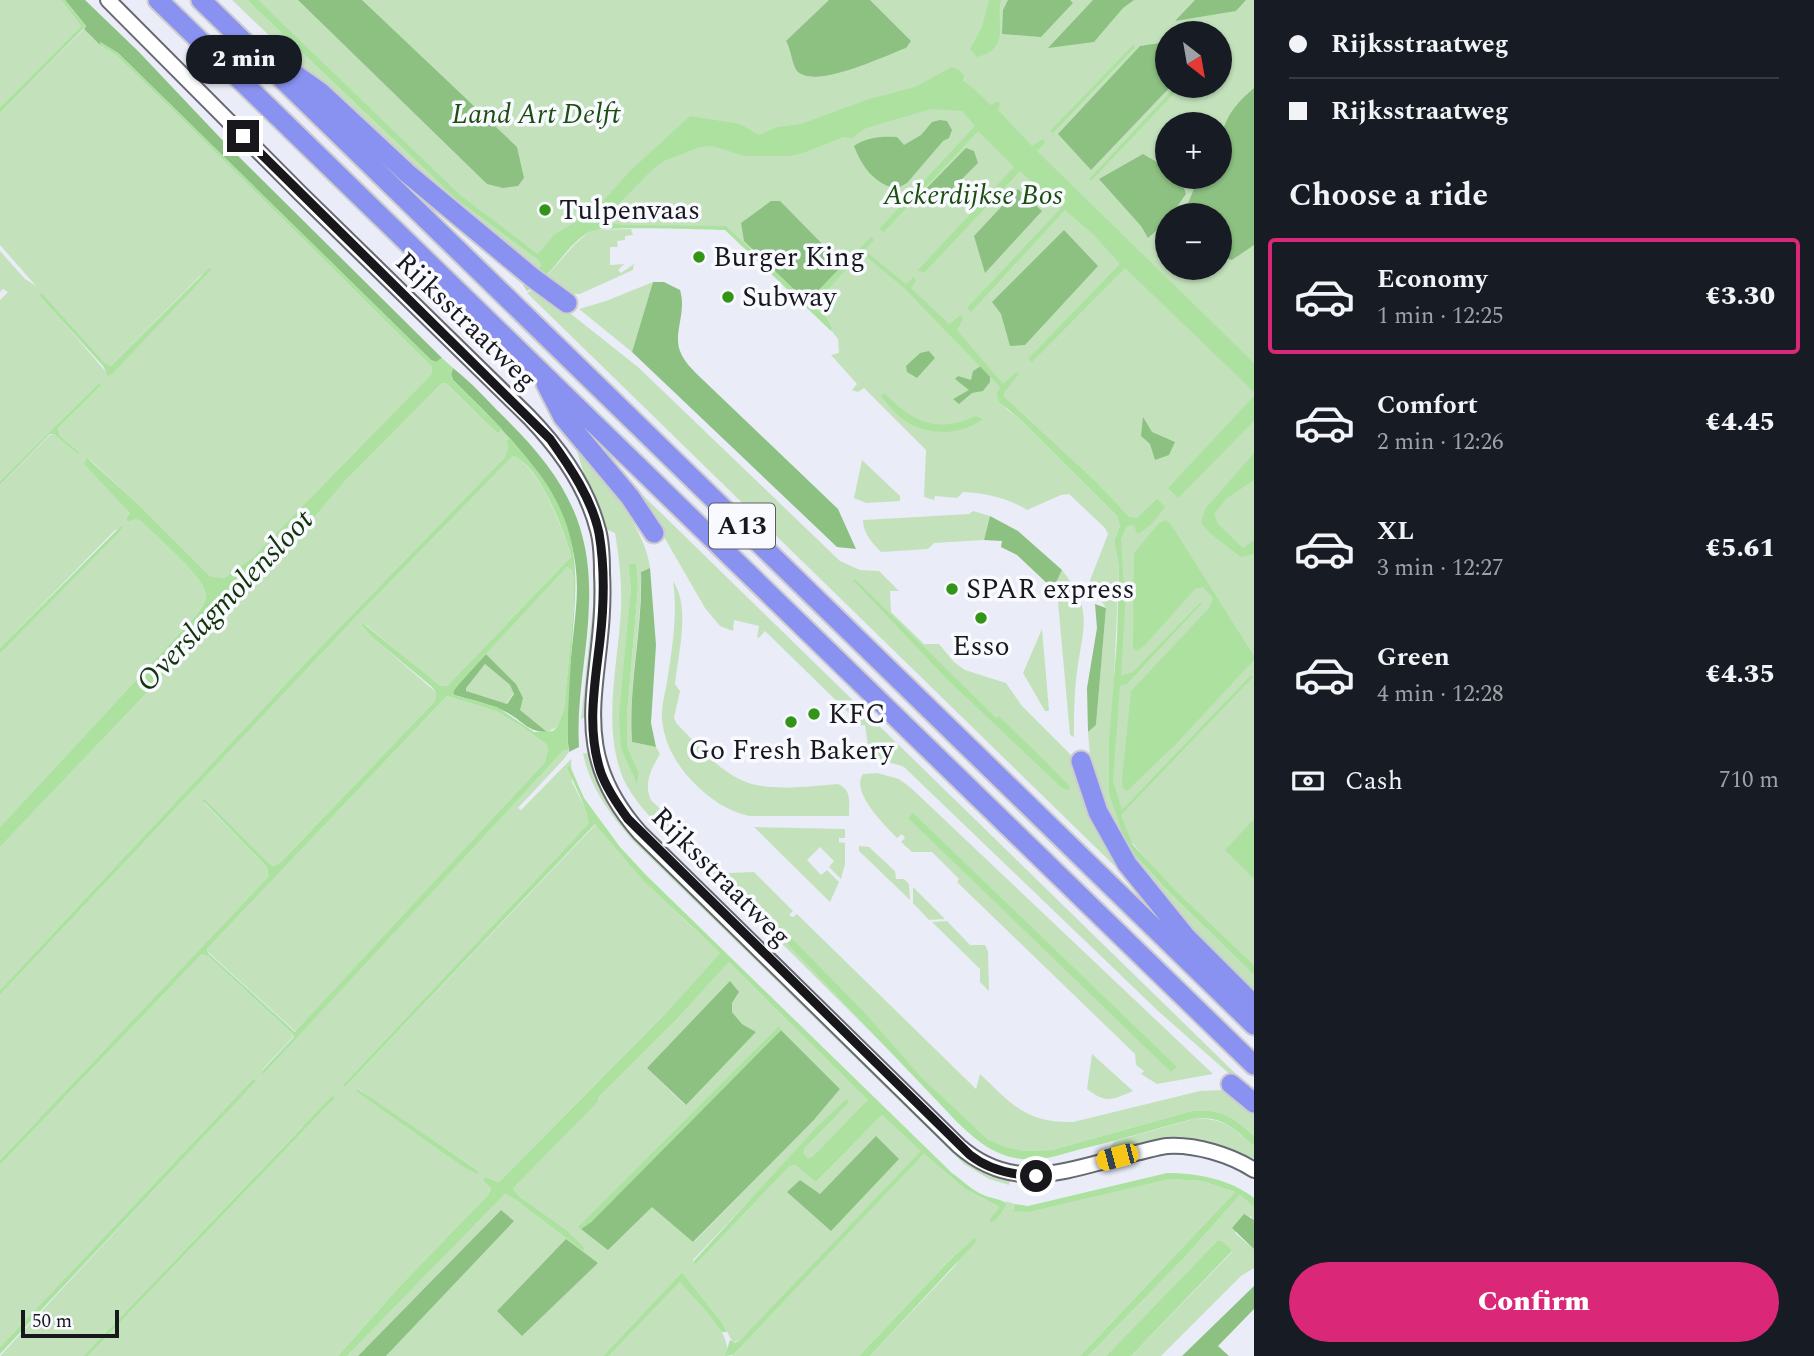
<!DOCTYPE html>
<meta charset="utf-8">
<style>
:root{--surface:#171b24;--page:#20242c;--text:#f1f3f6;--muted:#9ea1a6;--line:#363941;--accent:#db2777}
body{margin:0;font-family:Spectral,serif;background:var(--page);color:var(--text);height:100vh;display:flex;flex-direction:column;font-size:26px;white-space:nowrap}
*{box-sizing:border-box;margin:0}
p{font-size:23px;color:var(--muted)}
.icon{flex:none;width:38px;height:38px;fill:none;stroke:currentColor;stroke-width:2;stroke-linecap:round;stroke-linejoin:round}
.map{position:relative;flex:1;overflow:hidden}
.sheet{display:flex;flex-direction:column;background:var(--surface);width:560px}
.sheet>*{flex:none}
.top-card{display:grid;align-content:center;height:154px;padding:0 35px;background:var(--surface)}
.needle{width:46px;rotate:149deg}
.fabs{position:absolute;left:1155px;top:21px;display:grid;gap:14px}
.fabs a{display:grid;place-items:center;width:77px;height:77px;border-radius:50%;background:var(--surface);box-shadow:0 2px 5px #0004;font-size:35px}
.scale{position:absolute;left:21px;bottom:18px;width:98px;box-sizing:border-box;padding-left:7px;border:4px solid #18181c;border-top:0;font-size:19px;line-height:24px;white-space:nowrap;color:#18181c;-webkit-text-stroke:5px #f9faff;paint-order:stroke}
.end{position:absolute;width:32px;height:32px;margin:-16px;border:9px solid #18181c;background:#fff;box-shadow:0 0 0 4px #fff}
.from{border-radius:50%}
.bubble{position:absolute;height:49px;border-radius:24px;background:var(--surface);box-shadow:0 2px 5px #0004;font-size:23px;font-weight:800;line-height:49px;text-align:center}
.car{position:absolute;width:21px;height:42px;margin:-21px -10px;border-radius:9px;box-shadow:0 0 5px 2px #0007;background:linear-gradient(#f5c518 24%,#345 0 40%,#f5c518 0 76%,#345 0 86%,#f5c518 0)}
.top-card b{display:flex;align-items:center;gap:24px;height:66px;font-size:26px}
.top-card b+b{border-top:2px solid var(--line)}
.top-card i{width:18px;height:18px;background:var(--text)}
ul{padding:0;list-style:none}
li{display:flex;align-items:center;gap:21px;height:116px;margin:0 14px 10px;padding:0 21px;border:4px solid transparent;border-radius:7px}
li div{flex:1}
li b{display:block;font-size:26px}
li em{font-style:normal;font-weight:800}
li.active{border-color:var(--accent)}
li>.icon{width:63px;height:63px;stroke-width:1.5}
h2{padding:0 35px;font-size:32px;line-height:84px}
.pay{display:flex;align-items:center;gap:18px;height:77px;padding:0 35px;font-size:26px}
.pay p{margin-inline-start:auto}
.button{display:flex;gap:14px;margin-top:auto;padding:14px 35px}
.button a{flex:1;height:80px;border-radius:42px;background:var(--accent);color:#fff;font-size:28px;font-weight:800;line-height:80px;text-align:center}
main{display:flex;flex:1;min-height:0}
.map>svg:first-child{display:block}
</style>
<main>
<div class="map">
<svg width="1254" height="1356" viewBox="0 0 1254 1356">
<rect width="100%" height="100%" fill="#eaedf8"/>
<!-- green -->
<path fill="#c3e2bc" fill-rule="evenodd" d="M0 0H61L81 26 0 107Z
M232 0H247L456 199 538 260 541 266 534 274 389 150Z
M252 0H1254V835L1231 855 1254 879V965L1174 889 1172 890 1129 839 1113 794 1112 767 1121 565 1118 541 1123 524 1119 511 1006 403 1005 408 1020 419 1117 516 1120 526 1114 541 1119 566 1109 793 1134 854 1167 890 1254 975V990L1160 896 1118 841 1091 768 1088 732 1096 725 1106 608 1089 583 1108 534 1105 528 1069 494 1061 495 1027 510C1008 498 986 493 963 492L957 498 935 496 934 500 924 497 926 450 864 388 858 392 852 390 857 384 831 355 839 353 838 339 831 330 725 228 604 227 586 223 544 258 461 199ZM1167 33H1220V86H1167ZM1167 124H1220V177H1167ZM1167 215H1220V268H1167Z
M84 29 100 45 116 55 184 121 432 367 433 375 252 558 224 578 210 576 139 505 88 458 130 513 126 519 128 522 136 519 142 522C155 536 208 579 206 597 204 608 195 616 188 624L0 827V654L122 528 115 530 0 648V485L50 435 54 434 79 452 60 436 58 428 100 385 98 384 0 481V300L8 292 3 289 0 292V251L25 279 36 286 0 245V113ZM210 270 119 366 107 373 40 295 42 293 104 362 111 366 200 276Z
M631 229 633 235 625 236V240L617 241 618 247H610V265L624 264 618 270 621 273 634 264 633 270 580 294H570L543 280 575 244 591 230Z
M653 282 632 352 579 309 606 301Z
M537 287 638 367 840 561 860 570 879 571 899 591H890L891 612 924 644H939L954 662 965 670 1006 683 1022 706 1070 754 1124 875 527 293Z
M442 383H446L498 434 502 429 510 438 506 441 508 447 505 457 312 656 0 990V847L199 638 282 559 312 520 346 480Z
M573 439C598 471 646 528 650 568L641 572C642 629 628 685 632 742L656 747 660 754C652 768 643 783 651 800L723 871 728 873 754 872 793 911 789 915 793 917 797 914 976 1089 980 1074C1012 1104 1025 1123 1073 1122L1200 1091 1225 1090 1254 1109V1136C1231 1116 1223 1109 1192 1111L1052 1150 1025 1151 985 1145C898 1060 812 973 725 887 693 856 633 812 620 770 603 717 619 660 621 607 622 582 619 557 615 533L601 527ZM635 564 638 588 627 715V746L639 773 637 783 621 749 631 589 628 565Z
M513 456C539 465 564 531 571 557L447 686 440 687 365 624 373 638 436 692 435 701 281 862 274 866 271 865 203 799 205 804 267 867 268 877 0 1160V995L355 618Z
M862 460 900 496V501L866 503 854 498Z
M617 470 1237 1075 1254 1093 1234 1078 1157 1010 904 767C889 760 872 764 859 754L869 753 865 725 853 726V717L765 631 759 638 757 637 759 626 734 620 733 631 720 626 705 608 660 530Z
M973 511 990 516 984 540 934 543 928 549 881 552C872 543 863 533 863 520L969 514Z
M567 567 572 570 574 578V604L564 710 557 727 547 732 519 710 516 684 486 654Z
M593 567H597V606L587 714 581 720 593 606Z
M1062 570C1094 610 1083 627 1077 672 1074 694 1074 715 1074 737L1070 735 1058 602 1053 589Z
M673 581C691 607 678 654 675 684L680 691 674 718 677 724C695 742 716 768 739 779 765 793 809 786 838 784 852 790 849 802 849 816H749C728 811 711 800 695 784 677 766 664 744 662 719 661 707 665 694 667 682 672 648 678 615 673 581Z
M1042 629 1049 710 1048 711H1045L1023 673Z
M485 664 510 685 514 693 506 704 467 692 465 688Z
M447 696 496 711 521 726 546 744 548 749 545 762 296 1032 208 952 207 949Z
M564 750H568L569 752 564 759 518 808 521 810 571 759 572 782 589 815 588 824 342 1086H346L596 824C633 871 676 912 720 953L664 1015 500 1181 497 1182 486 1177 491 1187 488 1195 401 1285 338 1356H88L331 1102 301 1128 83 1356H0L255 1081 253 1079 0 1347V1165L202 954 208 956 293 1034 294 1036 262 1070 263 1073ZM359 1089 373 1100 479 1171 460 1165 357 1091Z
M583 753 590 754 596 775 607 800 636 838 965 1160 991 1174 1010 1179 1009 1185 989 1179 964 1164 633 841C610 814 590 788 583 753Z
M877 773 899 779 911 788 1213 1074 1157 1084 1141 1074 1144 1071 1136 1065 1135 1054 957 882 959 879 932 852H912L901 842 905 838 902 834 897 838C885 825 850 792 863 774Z
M754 827 845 829V838H839V842L845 843V864L841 879 829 867 834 861 820 847 807 860 821 875 827 870 839 882 830 902Z
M859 846 869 847 895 871 896 879H904L909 884 910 900 859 851Z
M913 887 945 919 929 920 913 903Z
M947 921 970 945H985L988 951 989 991 980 982V969L932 922Z
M729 962 869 1100 813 1156 808 1158 802 1153 805 1148 847 1105 846 1099 693 1260V1262L697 1263 790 1166 795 1165 816 1182 882 1115 922 1151 742 1338 733 1343 723 1324 682 1272 603 1356H386L513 1221 501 1210 358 1356H347L505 1194 516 1200 583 1251 585 1248 568 1231 520 1197 513 1189 514 1186 598 1102V1098L677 1019ZM739 992 732 1003V1012L742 1024 756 1032 685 1105 647 1068ZM781 1030 840 1089 813 1121 694 1242 652 1206 582 1229 591 1222ZM598 1262 522 1335 497 1311Z
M1092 1054 1133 1091C1112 1100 1106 1104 1087 1089Z
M1197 1118C1228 1120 1231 1127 1254 1146V1159L1216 1144 1192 1141 1101 1157 1115 1141Z
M924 1154 965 1189 998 1206 999 1208 990 1220 1007 1205 1005 1201 1015 1204 1013 1210 1169 1179 1202 1181 1235 1192 1080 1356H870L954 1267 974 1238 948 1262 859 1356H732Z
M1240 1195 1254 1207V1220L1250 1216 1235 1233 1254 1249V1268L1241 1276 1161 1356H1131L1232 1252 1224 1242 1218 1240 1106 1356H1088L1182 1260Z
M680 1282 683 1283C699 1302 727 1327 728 1353L725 1356H609Z"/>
<!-- forest -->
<path fill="#8dc182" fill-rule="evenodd" d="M65 0H85L138 51 228 146 442 358 436 362 431 360 118 53 100 42V45L84 29 86 26Z
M298 0H362L517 147 524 178 518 186 503 188 487 184Z
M829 0H870L911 41 906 48C884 56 815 90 797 71 792 65 791 49 786 41Z
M1008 0H1070L1073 3 1041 37 1002 34 1003 10Z
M1093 0H1134L1123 8 1094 42 1048 48Z
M1195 0H1246L1236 11 1175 21Z
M1167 42V86H1171L1091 170 1058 134 1140 46Z
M1254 88V245L1232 260 1220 256V215H1183L1199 177H1220C1220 134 1219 118 1254 88Z
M940 120 947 121 952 130 949 138 943 141 907 183 896 189C874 183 862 167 854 146 867 137 881 136 897 137L904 145 921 135 932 122Z
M966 148 974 151 978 163 951 190 936 187 925 199 921 194Z
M1143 154 1167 168V177H1180L1186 194 1171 215H1167L1165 223 1148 238 1141 226 1099 179Z
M1018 189 1042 211 985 273 974 236Z
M771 201H780L843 265 807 302 744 241 741 223Z
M1064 230 1098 266 1025 345 1010 346 1001 314 992 302Z
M653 282H664L680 290C687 312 673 333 680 351 684 362 693 370 701 378L838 509 856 549 837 547 632 352Z
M929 351 935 358 917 378 907 372 906 366 920 353Z
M981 366 990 376V382L983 391 972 393 959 404 953 399 969 390 955 379 958 376 971 380 973 371Z
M453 368C471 382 487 400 503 416 560 472 592 520 589 603 588 652 576 698 579 747L569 752C563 705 572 655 576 608 586 508 518 444 453 380L451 374Z
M1143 417 1152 432 1175 442 1169 455 1155 460 1150 444 1141 436Z
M990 516 1018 531 1062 570 1053 589 1017 555 1001 547 1002 541 984 540Z
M650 568 656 645 651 723 656 747 632 742C628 685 643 629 641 572Z
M1095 604 1106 608 1096 725 1088 732 1087 688 1097 628Z
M486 654 516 684 523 698 520 710 547 732C528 732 524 722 508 713 491 704 472 700 454 695L453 692 455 688ZM485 664 510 685 514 694 507 704 466 691V688Z
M730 981 739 992 732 1003V1012L742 1024 756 1032 686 1105 647 1068Z
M781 1030 840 1089 813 1121 693 1242 652 1207 608 1250 581 1229 591 1222Z
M876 1136 899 1159 831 1231 787 1192 800 1180 820 1194Z
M501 1210 514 1221 386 1356H358Z
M1244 1214 1254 1220V1249L1232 1228Z
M566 1239 598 1263 522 1336 497 1311Z
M1254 1286V1309L1218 1346 1229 1356H1182Z"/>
<!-- water -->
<path fill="#ace1a0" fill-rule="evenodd" d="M61 0H65L86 26 0 113V107L81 26Z
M247 0H258L460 195 538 254 554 235 597 208 631 170 690 116 740 124 759 135 777 127 801 124 869 99 915 87 952 67 958 69 964 75 963 81 972 87 991 105 998 101 1000 104 998 110 1032 146 1043 139 1045 143 1037 151 1254 363V392L1125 268 1032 362 1028 359 1120 264 1093 234 1065 210 971 312 967 308 1060 209 1020 171 924 273 918 270 1014 167 978 131 884 232 879 229 975 126 962 111 931 109 866 128 852 138 843 137 803 153 789 156H745L712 146 700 147 664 161 652 170 601 222 623 225 726 226 807 302 871 237 874 240 864 250 906 284 914 277 916 281 911 288 949 324 961 315 963 319 957 330 1003 384 1016 372 1019 374 1006 390 1003 396 1095 481 1129 517 1137 518 1157 499 1165 507C1157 518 1149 529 1137 534L1134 525 1127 526 1121 539 1125 608 1121 676 1133 672 1201 602 1202 603 1127 684 1120 686 1113 781 1122 810 1251 675 1253 677 1121 815 1133 845 1172 887 1254 965V975L1167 890 1134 854 1123 835 1109 793V741L1117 640 1119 566 1114 541 1120 526 1117 516 1020 419 999 402 997 394 1000 387 905 289 862 253 812 306 826 317 832 328 831 331 725 230C704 230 600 225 589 232 565 246 552 277 527 291L523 285 541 266 538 260 456 199Z
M989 0H1001C995 23 1012 48 977 57L970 49 982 27Z
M100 42 118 53 431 360 436 362 442 358 453 368 451 374 453 380 502 429 498 434 446 383H442L346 480 312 520 282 559 199 638 0 847V827L188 624C195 616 204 608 206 597 208 579 155 536 142 522L136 519 128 522 126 519 130 513 84 464 87 458 139 505 210 576 224 578 252 558 432 374V367L184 121 116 55 100 45Z
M1133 45 1135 47 1053 133 1050 131Z
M1176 86H1181L1091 181 1089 179Z
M209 268 211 270 113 373 108 376 103 366 39 295 42 293 104 362 111 366Z
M99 383 101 385 58 428 60 436 79 452 78 454 54 434H50L0 485V481Z
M884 393C913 422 937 434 976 416L983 419C960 437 923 436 900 417 893 411 887 403 881 396Z
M1254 396V421L1178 498 1168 488Z
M510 438C524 455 541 473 552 493 582 544 576 588 572 643 570 679 567 714 568 750H564L263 1074 262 1071 294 1037 293 1034 208 956 202 954 0 1165V1160L268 877 267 867 202 800 204 799 271 865 274 866 281 862 435 701 436 692 431 686 373 638 362 625 364 624 440 686H447L571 557C565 532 539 464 513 456L355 618 0 995V990L312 656 505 457 508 447 506 441ZM567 567 572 570 574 578V604L564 710 557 727 553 731 534 732 497 707 454 695 453 692 462 680ZM447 696 496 711 521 726 546 744 548 749 545 762 295 1032 208 953 207 949Z
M1254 453V480L1226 499 1214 514 1218 524 1243 548 1254 540V554L1241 557 1211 534 1201 523 1205 509Z
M1166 520 1172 526 1254 656V660L1175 745 1127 791 1123 788 1122 779 1131 691 1209 608 1213 598 1203 587 1195 589 1145 645 1137 651 1133 648 1134 553 1159 523Z
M121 526 122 528 119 532 0 654V648Z
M628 564H636L638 588 627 715V746L639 773 637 784 621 749 619 715 631 589Z
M855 579 996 718 999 716 1067 783 1070 787 1068 790 1062 788 947 679 853 580Z
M570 766 584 798 620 847 646 875 952 1173C963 1181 973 1191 986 1196 994 1199 1001 1199 1007 1204L996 1220 991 1222 989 1220 999 1208 998 1206 965 1189 924 1154 733 1355 725 1356 730 1340 735 1343 742 1338 921 1151 882 1115 816 1182 795 1165 790 1166 696 1264 693 1262 815 1129 846 1099 849 1101 847 1105 805 1148 803 1153 808 1158 813 1156 868 1100 729 962 677 1019 598 1098V1102L514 1187 513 1189 520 1197 568 1231 585 1248 583 1251 516 1200 505 1194 347 1356H338L401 1285 488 1195 491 1188 483 1180 486 1177 497 1182 500 1181 664 1015 720 953 642 879 595 824 346 1086H342L588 824C591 814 572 781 567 767Z
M913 813 1177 1067 1171 1072 908 818Z
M1254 819V879L1225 850Z
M746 900H754L864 1012 920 1076 988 1140 1008 1148 1025 1151 1052 1150 1192 1111C1223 1109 1231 1116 1254 1136V1146C1234 1129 1225 1117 1197 1118 1158 1128 1120 1140 1081 1149 1062 1154 1041 1162 1022 1159 994 1156 976 1140 957 1122Z
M779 1026 781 1030 591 1222 581 1229 578 1227Z
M253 1079 256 1081 0 1354V1347Z
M358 1089 477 1170 479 1172 477 1174 460 1165 356 1091Z
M332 1096 335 1098 331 1102 88 1356H83Z
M1167 1173C1197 1173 1230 1179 1254 1198V1207L1240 1195 1182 1260 1088 1356H1080L1235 1192 1202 1181 1169 1179 1028 1212 1013 1211 1015 1204 1028 1206Z
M974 1238 976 1240 974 1244 870 1356H859L948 1262Z
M1218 1240 1224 1242 1232 1251 1131 1356H1106Z
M682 1272 723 1324 727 1332H722L708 1313 680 1282 609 1356H603Z"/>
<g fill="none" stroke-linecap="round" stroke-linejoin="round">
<defs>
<path id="minor" d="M108 0 301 194 529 417C560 449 587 487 598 530 602 544 602 559 602 573 608 677 560 743 640 833L959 1146C1016 1196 1071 1168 1136 1153 1146 1151 1157 1147 1167 1146 1195 1144 1231 1155 1254 1170"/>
<path id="highway" d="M158 0 1254 1065
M201 0 1254 1025
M279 63 320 92 407 173 533 278 567 303
M546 384 563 417 630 497 654 533
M1081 761 1098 812 1127 864 1186 937 1254 1005
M1231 1084 1254 1103"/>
</defs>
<!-- minor casing -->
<use href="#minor" stroke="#676872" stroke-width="18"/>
<!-- highway casing -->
<use href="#highway" stroke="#cccccd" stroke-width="23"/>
<!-- minor -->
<use href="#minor" stroke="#fff" stroke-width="14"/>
<!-- highway -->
<use href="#highway" stroke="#8992f0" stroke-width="19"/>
</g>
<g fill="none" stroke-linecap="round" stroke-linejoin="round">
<!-- route -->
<path stroke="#18181c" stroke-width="9" d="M243 136 550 439C570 467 592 499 599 533 605 568 604 605 600 640 595 684 586 729 601 773 607 789 617 804 628 819L970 1155C989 1170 1012 1175 1036 1176"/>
</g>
<!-- markers -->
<g fill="#339517" stroke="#f9faff" stroke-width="2.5">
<circle cx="545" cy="210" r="7"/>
<circle cx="699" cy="257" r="7"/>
<circle cx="728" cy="297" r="7"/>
<circle cx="952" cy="589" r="7"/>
<circle cx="981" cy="618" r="7"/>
<circle cx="814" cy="714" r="7"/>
<circle cx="791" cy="722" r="7"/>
</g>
<g text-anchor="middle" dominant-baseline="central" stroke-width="7" stroke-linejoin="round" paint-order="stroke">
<!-- shield labels -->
<rect fill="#f9faff" stroke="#5c5c60" stroke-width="2" x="709" y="503.5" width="66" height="45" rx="5"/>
<g font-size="26" font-weight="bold" fill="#18181c">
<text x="742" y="526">A13</text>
</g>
<!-- park labels -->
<g font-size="28" font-style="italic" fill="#1c4e0f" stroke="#f9faff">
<text x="536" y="114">Land Art Delft</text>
<text x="973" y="195">Ackerdijkse Bos</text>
</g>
<!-- poi labels -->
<g font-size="28" fill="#18181c" stroke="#f9faff" text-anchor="start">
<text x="559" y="210">Tulpenvaas</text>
<text x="713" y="257">Burger King</text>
<text x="742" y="297">Subway</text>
<text x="966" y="589">SPAR express</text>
<text x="981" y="646" text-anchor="middle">Esso</text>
<text x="828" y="714">KFC</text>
<text x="791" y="750" text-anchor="middle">Go Fresh Bakery</text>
</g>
<!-- street labels -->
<g font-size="28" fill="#18181c" stroke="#f9faff">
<text transform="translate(466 321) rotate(44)">Rijksstraatweg</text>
<text transform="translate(721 877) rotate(45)">Rijksstraatweg</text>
</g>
<!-- water labels -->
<g font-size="30" font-style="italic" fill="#113409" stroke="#f9faff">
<text transform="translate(225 601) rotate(-46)">Overslagmolensloot</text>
</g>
</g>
</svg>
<div class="fabs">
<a><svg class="needle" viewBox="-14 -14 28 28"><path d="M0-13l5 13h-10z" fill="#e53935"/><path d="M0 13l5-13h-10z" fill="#9ea1a6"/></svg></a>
<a>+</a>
<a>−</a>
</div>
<div class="scale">50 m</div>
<i class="end from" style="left:1036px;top:1176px"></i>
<i class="end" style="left:243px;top:136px"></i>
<div class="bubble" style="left:186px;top:35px;width:116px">2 min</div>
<i class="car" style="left:1117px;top:1157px;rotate:255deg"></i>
</div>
<section class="sheet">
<div class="top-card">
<b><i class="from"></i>Rijksstraatweg</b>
<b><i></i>Rijksstraatweg</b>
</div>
<h2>Choose a ride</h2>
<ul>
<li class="active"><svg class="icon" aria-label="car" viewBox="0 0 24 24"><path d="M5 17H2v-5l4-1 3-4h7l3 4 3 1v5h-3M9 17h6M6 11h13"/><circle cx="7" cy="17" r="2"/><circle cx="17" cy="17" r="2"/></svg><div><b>Economy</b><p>1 min · 12:25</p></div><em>€3.30</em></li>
<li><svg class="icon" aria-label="car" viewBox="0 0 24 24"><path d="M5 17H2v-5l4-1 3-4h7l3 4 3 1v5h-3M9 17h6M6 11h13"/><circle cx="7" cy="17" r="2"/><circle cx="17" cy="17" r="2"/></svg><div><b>Comfort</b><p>2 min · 12:26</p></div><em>€4.45</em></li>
<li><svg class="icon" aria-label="car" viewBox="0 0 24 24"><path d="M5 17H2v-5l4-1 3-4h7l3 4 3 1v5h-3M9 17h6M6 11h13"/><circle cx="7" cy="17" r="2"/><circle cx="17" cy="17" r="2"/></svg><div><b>XL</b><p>3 min · 12:27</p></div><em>€5.61</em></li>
<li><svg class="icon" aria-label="car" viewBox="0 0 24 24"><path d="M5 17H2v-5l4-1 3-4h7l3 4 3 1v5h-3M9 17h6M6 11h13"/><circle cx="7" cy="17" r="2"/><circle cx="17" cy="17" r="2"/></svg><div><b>Green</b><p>4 min · 12:28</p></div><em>€4.35</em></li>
</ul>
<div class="pay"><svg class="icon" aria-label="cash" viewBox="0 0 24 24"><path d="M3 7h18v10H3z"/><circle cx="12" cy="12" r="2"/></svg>Cash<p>710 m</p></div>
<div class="button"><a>Confirm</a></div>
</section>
</main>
